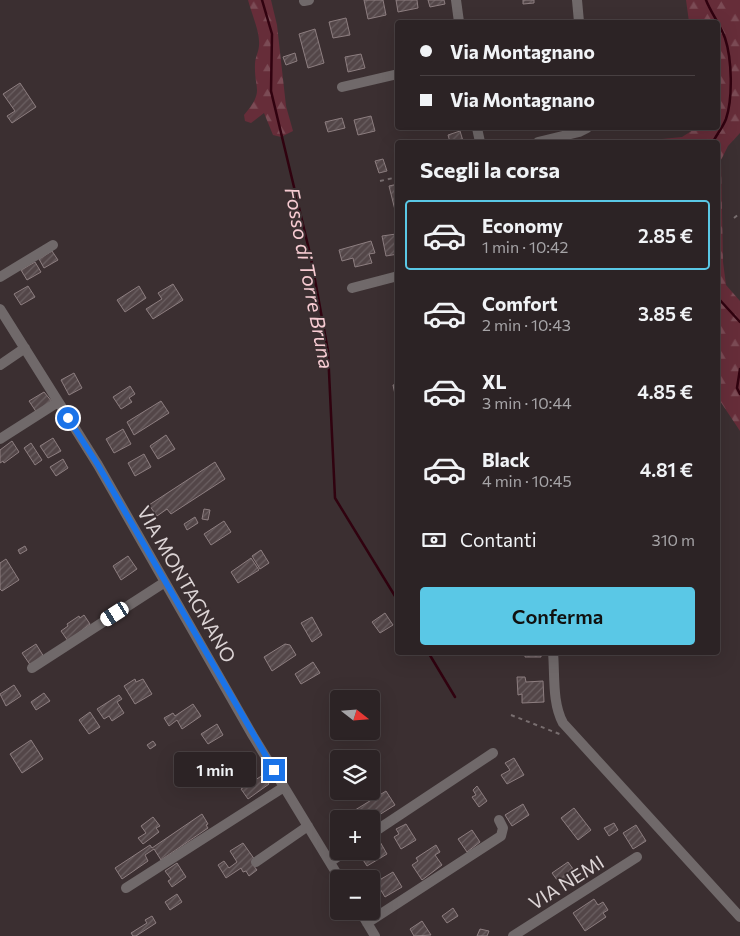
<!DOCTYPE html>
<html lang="it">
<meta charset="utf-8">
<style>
:root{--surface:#2c2325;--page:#382f32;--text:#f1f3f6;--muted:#a6a4a7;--line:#484042;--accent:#5ac8e6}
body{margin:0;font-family:Commissioner,sans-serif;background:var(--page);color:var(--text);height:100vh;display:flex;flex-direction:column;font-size:19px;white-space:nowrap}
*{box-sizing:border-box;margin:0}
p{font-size:16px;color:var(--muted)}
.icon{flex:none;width:28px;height:28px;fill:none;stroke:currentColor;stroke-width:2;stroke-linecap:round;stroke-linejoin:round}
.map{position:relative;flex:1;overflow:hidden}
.side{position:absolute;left:395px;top:140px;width:325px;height:515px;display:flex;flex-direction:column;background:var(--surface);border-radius:5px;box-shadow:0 5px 20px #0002,0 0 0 1px var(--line)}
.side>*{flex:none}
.banner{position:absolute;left:395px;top:20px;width:325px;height:110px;border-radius:5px;box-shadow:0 5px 20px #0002,0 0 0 1px var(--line);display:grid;align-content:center;height:110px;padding:0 25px;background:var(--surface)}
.needle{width:32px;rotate:107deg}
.fabs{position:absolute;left:330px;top:690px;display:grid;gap:10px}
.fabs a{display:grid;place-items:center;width:50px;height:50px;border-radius:5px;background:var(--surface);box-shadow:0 5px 20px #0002,0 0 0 1px var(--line);font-size:25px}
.end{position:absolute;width:22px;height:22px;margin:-11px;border:6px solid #1a73e8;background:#fff;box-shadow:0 0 0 2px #fff}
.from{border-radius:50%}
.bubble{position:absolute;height:35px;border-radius:5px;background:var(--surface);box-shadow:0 5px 20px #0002,0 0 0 1px var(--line);font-size:16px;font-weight:600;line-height:35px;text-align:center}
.car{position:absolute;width:15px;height:30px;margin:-15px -8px;border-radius:6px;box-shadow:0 0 4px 1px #0007;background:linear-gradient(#fff 24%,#345 0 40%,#fff 0 76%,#345 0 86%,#fff 0)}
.banner b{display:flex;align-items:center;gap:18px;height:48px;font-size:19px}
.banner b+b{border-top:1px solid var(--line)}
.banner i{width:12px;height:12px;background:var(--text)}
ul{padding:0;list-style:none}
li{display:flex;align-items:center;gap:15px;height:70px;margin:0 10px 8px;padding:0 15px;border:2px solid transparent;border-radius:5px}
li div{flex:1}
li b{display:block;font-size:19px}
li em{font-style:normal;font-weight:600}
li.selected{border-color:var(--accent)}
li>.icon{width:45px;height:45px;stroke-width:1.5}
h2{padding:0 25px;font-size:22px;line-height:60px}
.pay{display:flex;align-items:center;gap:12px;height:55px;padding:0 25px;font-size:19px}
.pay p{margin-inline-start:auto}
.primary-button{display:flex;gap:10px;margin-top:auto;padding:10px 25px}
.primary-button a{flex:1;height:58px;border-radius:5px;background:var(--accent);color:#111;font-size:20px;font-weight:600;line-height:58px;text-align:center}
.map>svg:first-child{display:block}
</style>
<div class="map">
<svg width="740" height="936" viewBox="0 0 740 936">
<defs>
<pattern id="forest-firs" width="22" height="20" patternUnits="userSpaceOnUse" patternTransform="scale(1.25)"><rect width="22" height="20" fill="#662d39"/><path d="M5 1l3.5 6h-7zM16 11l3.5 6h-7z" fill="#7b4b55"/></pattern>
<pattern id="building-hatch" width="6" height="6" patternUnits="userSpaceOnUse" patternTransform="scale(1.25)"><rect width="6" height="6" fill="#534648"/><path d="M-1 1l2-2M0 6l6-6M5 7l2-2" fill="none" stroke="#6b6062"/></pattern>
</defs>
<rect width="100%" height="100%" fill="#3b2f31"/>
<!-- forest -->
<path fill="url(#forest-firs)" d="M248 0H271L277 25 286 106 293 131 281 137 273 135 264 113 251 123 245 121 244 115C265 90 254 91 255 64 255 57 260 50 259 41 259 30 251 12 248 0Z
M686 0H740V133L728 146 721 160 723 262 726 285 740 301V431L720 401 718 393V142H657L662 139 682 137 696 128H718V22H689Z"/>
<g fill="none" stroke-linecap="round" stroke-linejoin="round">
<!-- stream -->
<path stroke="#30020f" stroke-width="2.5" d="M262 0 272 34 271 91 311 258 328 351 335 498 398 601
M706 0C711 13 720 24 725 38 732 59 733 98 726 119 723 127 717 134 713 142
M718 298 740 322
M740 369 737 388 740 394
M428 652 455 697"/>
</g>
<!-- building -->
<path fill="url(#building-hatch)" stroke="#8d7e80" d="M364 0H383L386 15 368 19Z
M396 0H417L418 8 398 12Z
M428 0H444L445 4 430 7Z
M523 0H534V3L523 4Z
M346 18 350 35 333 38 329 22Z
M315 29 324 63 308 68 299 34Z
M295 53 297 61 286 65 283 57Z
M361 54 365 68 348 72 345 57Z
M20 83 36 107 12 123 7 116 15 111 3 94Z
M371 116 375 131 358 135 354 120Z
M342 118 345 128 328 132 325 122Z
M460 131 463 141 450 142 448 135Z
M383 159 387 171 379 173 375 161Z
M398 184V222L389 186Z
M396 234 398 254 386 256 382 236Z
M371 241 375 253 369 254 372 263 355 267 353 258 342 261 339 250Z
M52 251 58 260 44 268 39 259Z
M35 262 41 272 27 280 21 270Z
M173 284 183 300 153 319 146 309 162 299 158 293Z
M28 286 35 297 21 305 14 294Z
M139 286 146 298 125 312 117 300Z
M74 373 82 388 69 395 61 380Z
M398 384V399H396L393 385Z
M130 386 135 394 129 398 132 402 121 409 113 397Z
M44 392 53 403 37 413 29 401Z
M161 401 169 413 134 435 127 422Z
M123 429 131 444 114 453 106 439Z
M166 435 175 449 158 459 150 446Z
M53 438 61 451 48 458 40 446Z
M12 441 19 452 4 463 3 461 0 463V450Z
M31 443 42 460 35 465 24 448Z
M144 454 151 467 135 476 128 463Z
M63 459 68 468 56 476 50 467Z
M215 462 225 479 171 514 167 509 157 516 149 505Z
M204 509 210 510 208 520 202 519Z
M195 517 198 523 187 530 184 524Z
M224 521 231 532 211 545 204 534Z
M25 546 27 550 20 554 18 550Z
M261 550 269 563 260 569 252 556Z
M128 556 137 569 121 580 113 566Z
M251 558 259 570 238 583 231 572Z
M6 559 19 580 2 591 0 589V563Z
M385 613 393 625 380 633 372 622Z
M84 615 90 624 68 641 61 631 68 626 67 624 79 616 80 618Z
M312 617 322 635 312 642 301 623Z
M36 644 44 657 31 666 22 653Z
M285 644 290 645 296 655 272 671 264 657Z
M525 652H541V657H525Z
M313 662 320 673 301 684 295 674Z
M517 677H525L526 682 543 681 544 702 522 703V694L518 695Z
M135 679 136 682 143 679 152 694 135 704 124 686Z
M14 685 21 696 6 706 0 694Z
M44 693 50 701 36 710 31 702Z
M119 695 122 699 117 702 124 713 112 721 109 716 104 719 97 709Z
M193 704 201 716 182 729 177 720 169 726 164 718 173 713 175 716Z
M90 712 100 727 89 734 79 720Z
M217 724 223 735 208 744 201 734Z
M349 731H361L352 737Z
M31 740 43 759 22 773 10 754Z
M153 741 156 745 150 749 147 745Z
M514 758 524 775 507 784 501 775 510 770 505 763Z
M263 775 269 784 248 799 241 789Z
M477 786 487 801 479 807 472 797 476 795 473 790Z
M386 791 395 805 371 820 349 819 347 815Z
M523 804 529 815 512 826 505 815Z
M574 808 591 830 578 840 561 818Z
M202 814 208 824 206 825 208 828 161 860 154 849 145 855 148 861 122 879 115 868 150 845 152 848Z
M153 817 160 826 156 828 159 832 143 844 138 838 146 833 141 826Z
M614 823 618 830 609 836 604 828Z
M406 824 416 840 401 849 394 837 399 834 396 829Z
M636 825 646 841 633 849 623 833Z
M472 830 480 842 467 852 458 839Z
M379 840 387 854 367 866 358 852 371 851V844Z
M243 843 255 860 253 865 257 870 249 876 246 871 243 872 241 868 226 878 218 865 224 861 229 868 237 862 230 851Z
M436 845 440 852 435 855 442 865 422 880 412 865 418 861 416 858Z
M568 862 579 877 563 888 552 873Z
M177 863 186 877 172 887 168 881 171 879 165 871Z
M393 872 402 887 385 897 376 882Z
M177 894 182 902 170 910 165 902Z
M594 899 598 905 603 902 608 910 603 913 606 917 585 931 573 913Z
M453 908 458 916 447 923 442 916Z
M152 916 156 923 136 936H133L131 933 147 923 145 920Z
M422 921 431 935 414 936 410 929Z
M480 929 489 931 487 936H477Z"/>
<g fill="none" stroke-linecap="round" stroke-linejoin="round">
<!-- path -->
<path stroke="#786e6f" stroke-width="2" stroke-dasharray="4 4" stroke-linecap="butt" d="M380 181 398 177
M734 218 740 213
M511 715 562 735"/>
<!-- minor -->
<path stroke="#70696a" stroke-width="10" d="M456 0 459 22
M577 0 579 22
M304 1 309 0
M342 87 398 74
M477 128 480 142
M538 142 579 132 587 128
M0 277 53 245
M352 288 398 276
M0 309 98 465 253 736 340 879
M0 365 25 348
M0 439 58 402
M553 652C555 675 552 703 563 723L740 917
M32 668 165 582
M371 834 493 753
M256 862 308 826
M330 862 346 851
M126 888 284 787
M360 911 375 936
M367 923 501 836 503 828 499 820
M513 936 637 857"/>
</g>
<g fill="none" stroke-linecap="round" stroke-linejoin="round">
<!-- route -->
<path stroke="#1a73e8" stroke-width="6" d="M68 418 98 465 274 770"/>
</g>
<g text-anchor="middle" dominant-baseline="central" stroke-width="4" stroke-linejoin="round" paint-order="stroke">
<!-- street labels -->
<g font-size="19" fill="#dcd4d5" stroke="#3b2f31">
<text transform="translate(187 584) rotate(60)">VIA MONTAGNANO</text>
<text transform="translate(566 882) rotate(-32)">VIA NEMI</text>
</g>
<!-- water labels -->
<g font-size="20" font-style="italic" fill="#f7cbd2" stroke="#3b2f31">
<text transform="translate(310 278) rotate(79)">Fosso di Torre Bruna</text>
</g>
</g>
</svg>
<div class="fabs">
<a><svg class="needle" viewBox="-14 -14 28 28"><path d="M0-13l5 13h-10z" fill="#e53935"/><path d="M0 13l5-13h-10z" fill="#a6a4a7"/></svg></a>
<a><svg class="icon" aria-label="layers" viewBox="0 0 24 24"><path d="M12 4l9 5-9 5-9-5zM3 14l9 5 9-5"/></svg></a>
<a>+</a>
<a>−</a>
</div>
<i class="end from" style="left:68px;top:418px"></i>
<i class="end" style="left:274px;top:770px"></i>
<div class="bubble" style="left:174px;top:752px;width:82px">1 min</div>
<i class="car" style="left:115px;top:614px;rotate:237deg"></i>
<div class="banner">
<b><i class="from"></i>Via Montagnano</b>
<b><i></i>Via Montagnano</b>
</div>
<section class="side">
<h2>Scegli la corsa</h2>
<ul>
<li class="selected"><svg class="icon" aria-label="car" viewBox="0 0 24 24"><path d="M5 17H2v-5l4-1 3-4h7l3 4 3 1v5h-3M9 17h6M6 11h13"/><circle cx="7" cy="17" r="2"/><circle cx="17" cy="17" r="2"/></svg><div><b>Economy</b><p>1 min · 10:42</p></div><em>2.85 €</em></li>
<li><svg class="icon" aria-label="car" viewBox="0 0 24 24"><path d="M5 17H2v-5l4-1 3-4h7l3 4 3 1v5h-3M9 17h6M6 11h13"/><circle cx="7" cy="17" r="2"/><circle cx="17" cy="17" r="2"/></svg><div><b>Comfort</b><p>2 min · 10:43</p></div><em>3.85 €</em></li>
<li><svg class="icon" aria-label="car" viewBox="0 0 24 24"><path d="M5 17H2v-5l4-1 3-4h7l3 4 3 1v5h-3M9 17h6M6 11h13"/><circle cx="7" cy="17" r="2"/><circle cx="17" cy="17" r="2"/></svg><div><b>XL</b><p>3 min · 10:44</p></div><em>4.85 €</em></li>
<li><svg class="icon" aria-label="car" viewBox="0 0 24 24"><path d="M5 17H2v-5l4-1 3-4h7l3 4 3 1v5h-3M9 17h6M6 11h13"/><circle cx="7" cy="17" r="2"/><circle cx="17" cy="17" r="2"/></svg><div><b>Black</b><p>4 min · 10:45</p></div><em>4.81 €</em></li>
</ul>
<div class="pay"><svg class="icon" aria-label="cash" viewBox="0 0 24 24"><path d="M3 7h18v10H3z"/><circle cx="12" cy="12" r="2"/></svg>Contanti<p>310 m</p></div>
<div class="primary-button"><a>Conferma</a></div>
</section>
</div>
